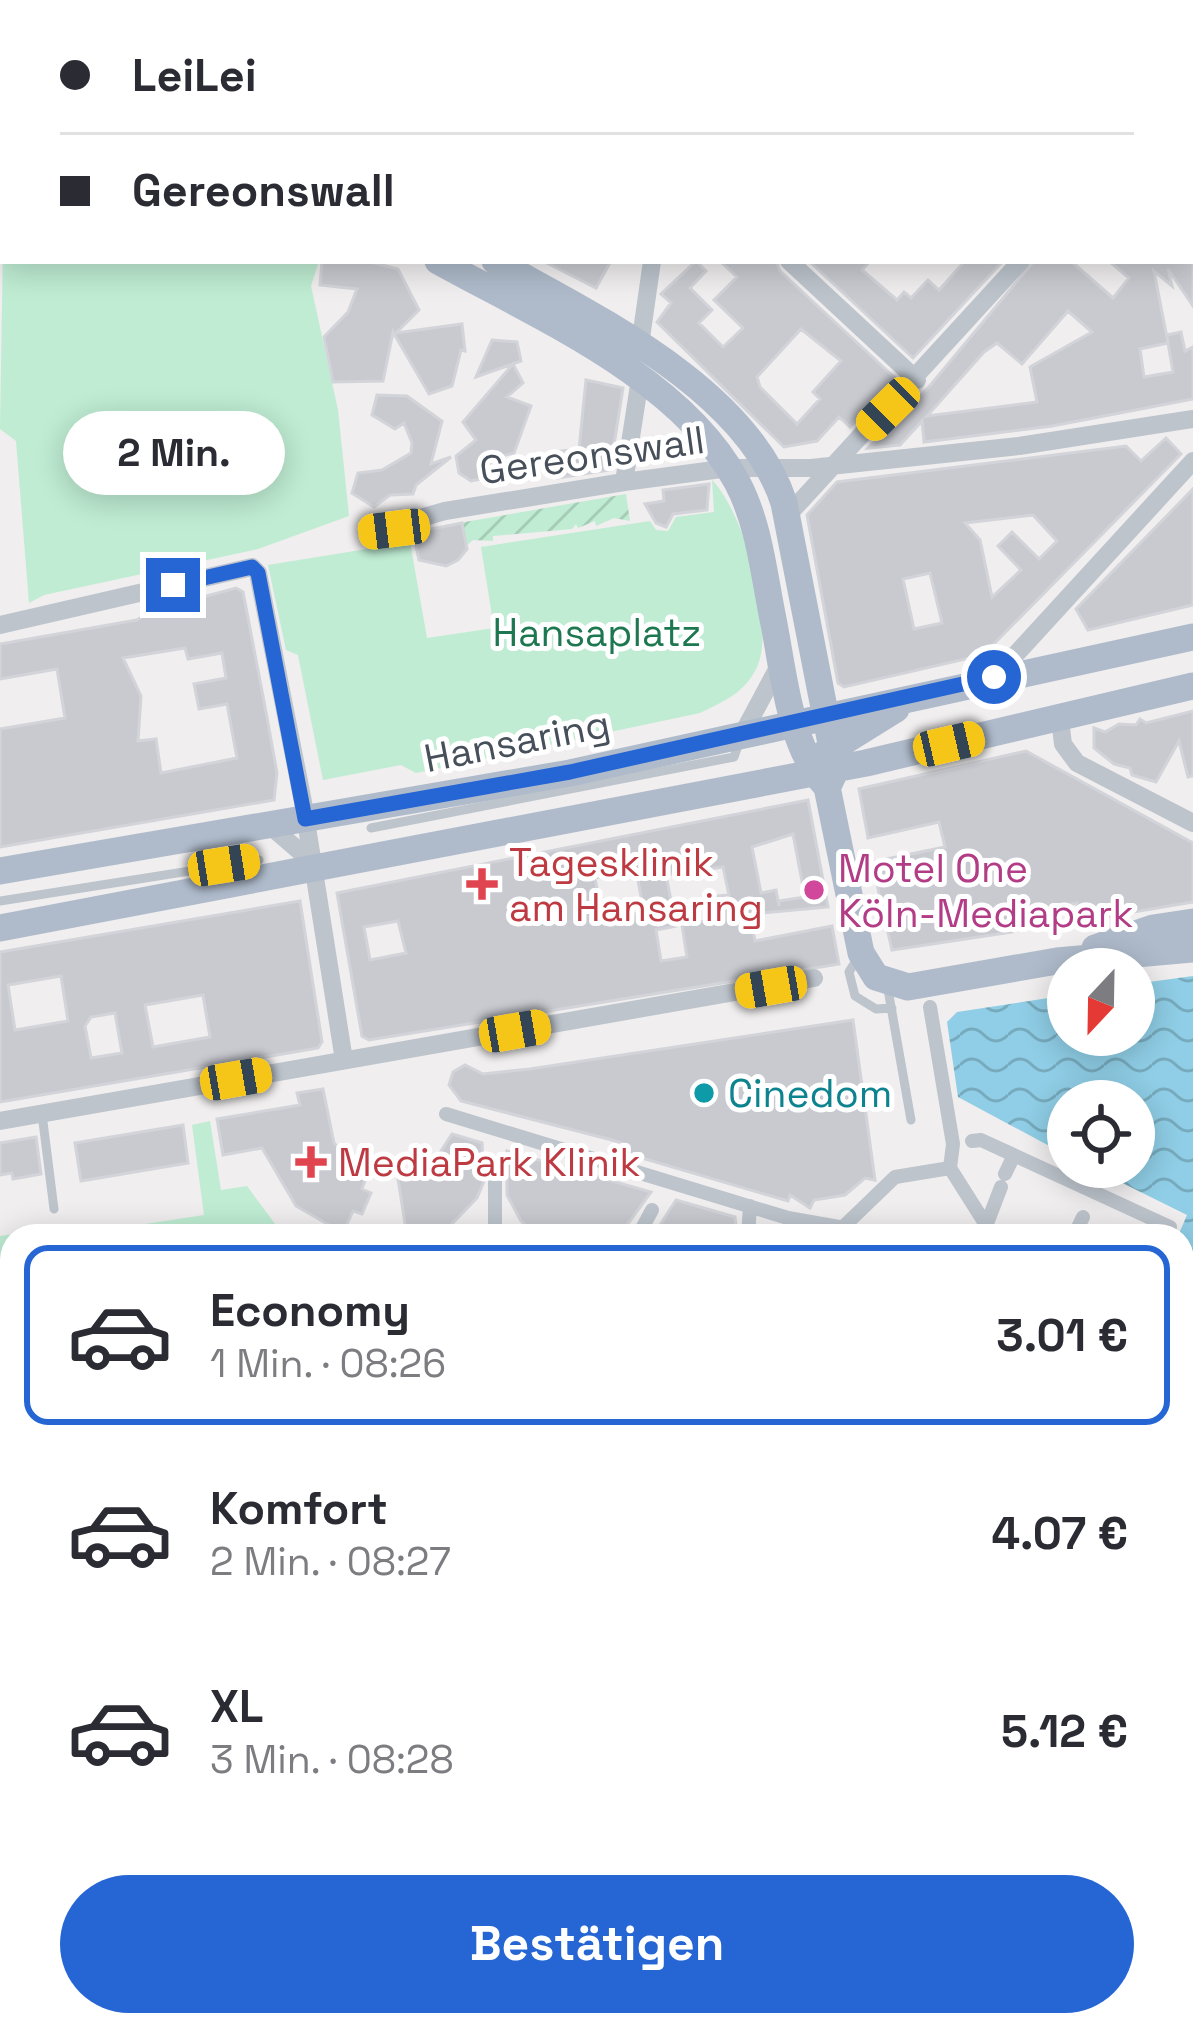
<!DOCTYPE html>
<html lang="de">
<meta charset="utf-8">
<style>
:root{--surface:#fff;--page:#f7f7f7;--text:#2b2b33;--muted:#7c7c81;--line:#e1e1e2;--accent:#2565d4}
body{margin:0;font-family:"Space Grotesk",sans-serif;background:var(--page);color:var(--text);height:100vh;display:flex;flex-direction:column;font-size:45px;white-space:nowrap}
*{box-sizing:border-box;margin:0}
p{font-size:39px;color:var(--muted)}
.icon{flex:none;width:66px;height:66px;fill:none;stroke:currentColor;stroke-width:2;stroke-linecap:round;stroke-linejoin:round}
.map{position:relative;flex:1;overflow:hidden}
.side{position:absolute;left:0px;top:1224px;width:1194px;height:813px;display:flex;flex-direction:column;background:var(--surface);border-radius:36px 36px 0 0;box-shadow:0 6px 30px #0003}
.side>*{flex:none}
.guide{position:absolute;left:0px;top:0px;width:1194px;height:264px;box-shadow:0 6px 30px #0003;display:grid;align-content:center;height:264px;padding:0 60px;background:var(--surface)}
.needle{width:78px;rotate:202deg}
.buttons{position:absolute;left:1047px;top:948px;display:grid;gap:24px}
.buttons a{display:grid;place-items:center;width:108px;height:108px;border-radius:50%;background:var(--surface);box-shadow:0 6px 30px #0003;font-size:60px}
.end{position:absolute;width:54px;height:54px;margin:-27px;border:15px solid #2565d4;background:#fff;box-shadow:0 0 0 6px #fff}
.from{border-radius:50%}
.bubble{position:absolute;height:84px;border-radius:42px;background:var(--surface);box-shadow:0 6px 30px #0003;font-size:39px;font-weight:700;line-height:84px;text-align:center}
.car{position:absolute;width:36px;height:72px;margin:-36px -18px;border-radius:15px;box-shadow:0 0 9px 3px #0007;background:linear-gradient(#f5c518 24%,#345 0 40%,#f5c518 0 76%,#345 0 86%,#f5c518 0)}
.guide b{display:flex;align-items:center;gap:42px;height:114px;font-size:45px}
.guide b+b{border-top:3px solid var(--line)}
.guide i{width:30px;height:30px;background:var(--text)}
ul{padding:21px 0 0;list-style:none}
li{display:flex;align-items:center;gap:36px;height:180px;margin:0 24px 18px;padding:0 36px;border:6px solid transparent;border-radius:24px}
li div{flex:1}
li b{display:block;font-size:45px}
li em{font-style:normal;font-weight:700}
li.current{border-color:var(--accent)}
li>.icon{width:108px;height:108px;stroke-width:1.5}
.action{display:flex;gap:24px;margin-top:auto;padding:24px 60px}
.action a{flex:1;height:138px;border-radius:72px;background:var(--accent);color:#fff;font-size:48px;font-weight:700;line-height:138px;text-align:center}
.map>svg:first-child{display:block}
</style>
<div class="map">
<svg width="1193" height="2036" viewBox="0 0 1193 2036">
<defs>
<pattern id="grass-dots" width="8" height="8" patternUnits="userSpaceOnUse" patternTransform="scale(3)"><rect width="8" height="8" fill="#bfecd3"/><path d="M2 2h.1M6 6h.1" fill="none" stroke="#a6ccb7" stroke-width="1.8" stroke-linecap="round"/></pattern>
<pattern id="garden-furrows" width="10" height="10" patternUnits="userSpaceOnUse" patternTransform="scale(3)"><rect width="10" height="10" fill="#bfecd3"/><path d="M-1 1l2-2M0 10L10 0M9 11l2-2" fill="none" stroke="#a6ccb7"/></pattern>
<pattern id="water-waves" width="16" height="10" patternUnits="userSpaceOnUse" patternTransform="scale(3)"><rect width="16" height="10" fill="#8fcee6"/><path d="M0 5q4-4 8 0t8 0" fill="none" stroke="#77aabd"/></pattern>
</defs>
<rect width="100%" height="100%" fill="#f0eeee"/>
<!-- grass -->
<path fill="url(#grass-dots)" d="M1182 1651H1193V1794L1182 1798Z
M1193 1966V2029L1184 2036H1005L1014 2025H1182V1969Z
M526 2025H942L935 2036H534Z"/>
<!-- park -->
<path fill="#bfecd3" d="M3 244V261H319L311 286 338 410 349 516 258 549 44 595 29 603 16 441 0 429Z
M712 480C744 512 776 626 757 667 745 693 724 701 700 713L416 773 401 765 323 780 298 655 286 650 268 565 410 542 427 638 494 628 481 547 650 521 656 530 668 531 676 517 714 512Z
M210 1121 221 1190 247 1186 284 1236H12V1526L0 1519V1236L78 1224 80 1234 204 1215 192 1125Z"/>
<!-- garden -->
<path fill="url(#garden-furrows)" d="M626 494 630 521 614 518 596 526 595 521 578 528 576 524 572 529 493 536V541L473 540 467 545 459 523Z"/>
<!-- water -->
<path fill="url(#water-waves)" d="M1193 976V1255L1182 1251 1178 1236 1187 1215 1090 1167H1134V1101H1068V1156L958 1097 947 1022 957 1012 1068 995V1035H1134V984Z"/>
<!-- building -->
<path fill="#c8cad0" stroke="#d2d4d9" stroke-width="3" fill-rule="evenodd" d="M322 261H366L398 269 419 310 396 333 462 324 465 351 461 350 452 386 429 394 393 332 383 381 333 382 324 337 348 312 357 289 320 285Z
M543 261H611L596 288Z
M696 261 706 271 690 288 712 310 699 323 723 347 743 328 714 300 737 277 720 261H776L780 271 895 378 850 427 839 417 817 441 784 447 657 322 671 303 661 294ZM801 329 841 361 813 392 820 399 797 424 760 387 757 377Z
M809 261H870L862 270 897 300 904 292 911 298 928 280 939 290 965 261H1003L913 358Z
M1034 261H1071L1113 298 1129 278 1109 261H1193V306L1168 269 1172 286 1154 271 1168 343 1167 335 1181 332 1185 351 1193 347V399L1052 426 924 442 922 421 900 445 868 448 928 388ZM1068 311 1092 332 1030 367 1037 402 927 416 984 352 997 343 1022 364ZM1168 343 1173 372 1144 377 1140 349Z
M492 340 517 342 521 361 476 377Z
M513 364 523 383 507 397 531 406 514 453 493 458 481 479 471 481 459 473 456 456 476 440 463 422Z
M586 380 623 388 610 470 557 478 553 452 579 449Z
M377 395 407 396 442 421 431 464 451 457 416 485 413 494 390 495 374 507 352 493 358 473 382 470 411 453 412 443 404 423 395 429 372 415Z
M1166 438 1181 454 983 655 844 687 838 683 807 515 837 482 1126 446 1141 461ZM1033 515 1057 541 1039 559 1012 532 998 546 1021 570 992 597 980 540 965 523ZM930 573 942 623 914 629 903 579Z
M709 484 707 510 673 514 666 527 656 523 645 504 664 501 663 490Z
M1193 489V605L1088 630 1076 609Z
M462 523 467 549 458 560 446 566 419 560 416 546 426 530Z
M236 588 243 592 266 712 277 773 274 800 0 847V729L65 718 57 669 0 679V644L137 620 151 611ZM185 648 188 659 222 653 226 678 194 684 199 709 227 704 237 758 161 773 156 739 138 741 141 696 123 658Z
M1193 711V776L1188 777 1179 741 1156 782 1132 775 1130 768 1114 764 1094 748V728L1105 732 1119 724 1136 725 1140 719 1146 723Z
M1026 751 1193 843V902L1080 921 1077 903 1010 914 1012 932 892 950 872 862 945 847 939 822 868 838 859 789Z
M808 800 828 907 750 914 755 941 832 926 839 964 369 1040 362 1036 337 893ZM793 834 805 897 779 901V906L776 890 761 893 752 847ZM723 867 729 895 717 896 721 918 682 925 687 957 661 961 656 930 676 926 666 875ZM636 870 644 912 603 920 595 878ZM398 921 406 953 370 960 364 927Z
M300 901 322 1042 318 1048 0 1102V952ZM61 976 68 1021 15 1030 8 985ZM203 995 210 1037 153 1047 145 1005ZM115 1013 122 1053 91 1058 85 1026 91 1017Z
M853 1020 875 1180 865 1178 845 1195 814 1200 810 1208 790 1195 788 1201 628 1154 629 1145 612 1140 461 1101 449 1085 453 1072 465 1065 483 1074 530 1069Z
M323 1089 334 1143 367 1175 362 1189 371 1193 362 1214 353 1211 343 1233 296 1206 262 1148 223 1155 217 1119 300 1105 297 1093Z
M183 1125 188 1163 81 1181 75 1143Z
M452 1134 482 1143 484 1181 477 1198 447 1229 407 1236 398 1179 432 1165Z
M36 1137 41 1174 13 1179 12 1173 0 1175V1143Z
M507 1151 651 1192 619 1236H538L521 1221 507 1195Z
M676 1200 735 1217 737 1236H653Z"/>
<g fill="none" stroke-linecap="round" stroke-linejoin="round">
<!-- service -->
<path stroke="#bdc4cc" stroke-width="9" d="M371 828 734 757 740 740
M0 901 259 860
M859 956 849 972 855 996 876 1009 892 1008
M887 984 911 1120
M42 1114 54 1209"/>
<!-- pedestrian -->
<path stroke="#bdc4cc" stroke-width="14" d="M930 1007 953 1144 950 1168
M446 1114 788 1218 839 1227
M972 1141 981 1140 1170 1227
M495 1162V1236
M1005 1174 1014 1155
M986 1226 1001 1187
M839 1231 895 1177 950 1168 993 1236
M638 1236 652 1210
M748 1236 750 1206
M1074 1236 1083 1217
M1117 1236 1120 1231
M1182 1285 1193 1288"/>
<!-- minor -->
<path stroke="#bdc4cc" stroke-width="18" d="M621 0 622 3
M364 3 369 0
M0 237 3 235
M789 261 917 380
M640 345 652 261
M624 482 640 379
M787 516 1021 261
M367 533 445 511 624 482 729 468H811L1019 446 1193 419
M0 625 252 567 258 573 303 802 344 1060
M995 677 1193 461
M1060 719 1063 744 1077 763 1193 823
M742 735 781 662
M268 824 312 862
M0 1121 814 978"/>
<!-- tertiary -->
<path stroke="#bdc4cc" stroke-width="21" d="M1090 0 1093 3
M1191 66 1193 67"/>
<!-- primary -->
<path stroke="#afbbcb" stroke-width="27" d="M31 0 36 3
M0 13 3 15
M438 261C537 316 681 377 737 482 760 525 764 577 774 624 784 676 790 748 827 787L861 953 876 977 908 987 1057 961 1193 949
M495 261C592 316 747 388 784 503L836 769 829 784
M822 755 896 709
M0 871 570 773 1193 637
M0 928 866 763 1193 686
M1095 948 1153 928 1193 922"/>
<!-- rail -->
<path stroke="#b0b3b8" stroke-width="4.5" d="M0 1589 12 1598
M0 1642 12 1651
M1182 1814 1193 1810
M1182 1863 1193 1857
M1182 1886 1193 1880
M1182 1957 1193 1954
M495 2025 504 2036
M963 2036 973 2025
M991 2036 1001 2025"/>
</g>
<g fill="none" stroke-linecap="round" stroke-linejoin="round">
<!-- route -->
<path stroke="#2565d4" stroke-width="15" d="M173 585 252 567 258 573 305 819 570 772 994 677"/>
</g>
<!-- markers -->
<g fill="#e0444e" stroke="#fff" stroke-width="4.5">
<path d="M476 866h12v12h12v12h-12v12h-12v-12h-12v-12h12z"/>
<path d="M305 1144h12v12h12v12h-12v12h-12v-12h-12v-12h12z"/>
</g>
<circle fill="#d1479c" stroke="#fff" stroke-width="4.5" cx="814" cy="890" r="12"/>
<circle fill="#0f9aa8" stroke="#fff" stroke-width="4.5" cx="704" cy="1093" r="12"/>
<g text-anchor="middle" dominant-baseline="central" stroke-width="10" stroke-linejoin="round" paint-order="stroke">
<!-- street labels -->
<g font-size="39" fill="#47505a" stroke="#fff">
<text transform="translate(592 455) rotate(-8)">Gereonswall</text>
<text transform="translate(517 741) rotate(-11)">Hansaring</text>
</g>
<!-- park labels -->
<g font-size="39" fill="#1d7750" stroke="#fff">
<text x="597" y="632">Hansaplatz</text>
</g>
<!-- health labels -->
<g font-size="39" fill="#be3a42" stroke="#fff" text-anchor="start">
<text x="509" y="862">Tagesklinik<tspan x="509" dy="45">am Hansaring</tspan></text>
<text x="338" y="1162">MediaPark Klinik</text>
</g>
<!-- hotel labels -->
<g font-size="39" fill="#b23c85" stroke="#fff" text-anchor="start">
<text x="838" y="868">Motel One<tspan x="838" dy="45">Köln-Mediapark</tspan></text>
</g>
<!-- culture labels -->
<g font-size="39" fill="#0d838f" stroke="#fff" text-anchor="start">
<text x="728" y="1093">Cinedom</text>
</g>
</g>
</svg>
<div class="buttons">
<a><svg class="needle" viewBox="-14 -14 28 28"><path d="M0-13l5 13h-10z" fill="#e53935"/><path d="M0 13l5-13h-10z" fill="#7c7c81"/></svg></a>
<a><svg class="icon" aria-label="locate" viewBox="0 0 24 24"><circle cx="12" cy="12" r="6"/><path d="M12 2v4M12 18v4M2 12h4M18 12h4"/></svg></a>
</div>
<i class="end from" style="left:994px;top:677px"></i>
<i class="end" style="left:173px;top:585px"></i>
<div class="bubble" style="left:63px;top:411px;width:222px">2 Min.</div>
<i class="car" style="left:888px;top:409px;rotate:225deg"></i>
<i class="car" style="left:394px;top:529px;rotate:263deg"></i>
<i class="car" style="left:949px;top:744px;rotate:77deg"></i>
<i class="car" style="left:224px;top:865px;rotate:81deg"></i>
<i class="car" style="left:771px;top:987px;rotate:260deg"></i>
<i class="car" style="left:515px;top:1031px;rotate:80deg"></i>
<i class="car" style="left:236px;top:1079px;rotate:80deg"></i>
<div class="guide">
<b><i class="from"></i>LeiLei</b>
<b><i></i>Gereonswall</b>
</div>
<section class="side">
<ul>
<li class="current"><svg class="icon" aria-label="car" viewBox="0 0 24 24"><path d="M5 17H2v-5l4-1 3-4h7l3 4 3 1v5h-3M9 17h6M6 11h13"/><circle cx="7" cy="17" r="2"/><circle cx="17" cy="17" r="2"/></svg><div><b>Economy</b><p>1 Min. · 08:26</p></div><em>3.01 €</em></li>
<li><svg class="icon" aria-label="car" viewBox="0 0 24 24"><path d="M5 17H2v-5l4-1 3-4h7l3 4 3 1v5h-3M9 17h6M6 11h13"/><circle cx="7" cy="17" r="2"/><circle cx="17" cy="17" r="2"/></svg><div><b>Komfort</b><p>2 Min. · 08:27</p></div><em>4.07 €</em></li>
<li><svg class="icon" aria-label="car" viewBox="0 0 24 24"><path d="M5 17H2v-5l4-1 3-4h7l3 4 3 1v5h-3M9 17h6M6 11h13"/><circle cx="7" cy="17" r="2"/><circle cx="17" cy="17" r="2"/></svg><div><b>XL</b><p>3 Min. · 08:28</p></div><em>5.12 €</em></li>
</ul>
<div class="action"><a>Bestätigen</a></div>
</section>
</div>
